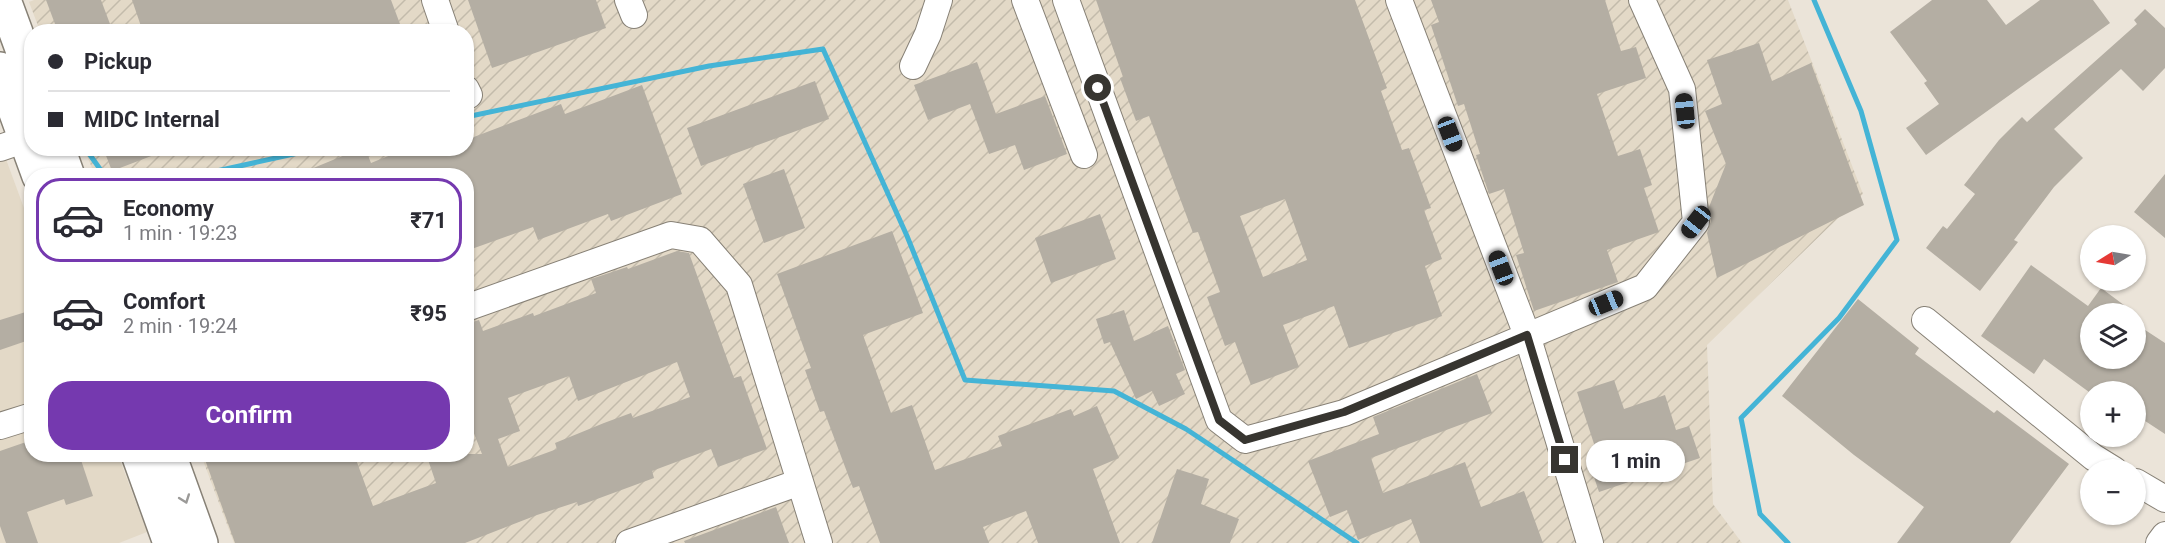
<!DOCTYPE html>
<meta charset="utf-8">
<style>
:root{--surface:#fff;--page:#f7f7f7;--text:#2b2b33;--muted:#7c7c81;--line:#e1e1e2;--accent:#7539af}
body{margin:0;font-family:Roboto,sans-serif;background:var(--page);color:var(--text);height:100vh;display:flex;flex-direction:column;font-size:22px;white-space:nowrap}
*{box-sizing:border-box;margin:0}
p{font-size:20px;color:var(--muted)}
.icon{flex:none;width:33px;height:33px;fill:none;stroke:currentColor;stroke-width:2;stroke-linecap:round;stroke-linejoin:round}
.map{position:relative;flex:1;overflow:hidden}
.side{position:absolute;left:24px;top:168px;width:450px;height:294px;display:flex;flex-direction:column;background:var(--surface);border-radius:24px;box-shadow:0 2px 4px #0004}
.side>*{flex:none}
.top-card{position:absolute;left:24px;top:24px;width:450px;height:132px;border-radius:24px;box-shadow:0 2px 4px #0004;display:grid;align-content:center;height:132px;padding:0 24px;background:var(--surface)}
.needle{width:39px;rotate:259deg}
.tools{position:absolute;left:2080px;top:225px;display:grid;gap:12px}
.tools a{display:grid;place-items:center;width:66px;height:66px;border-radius:50%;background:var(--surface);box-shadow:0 2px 4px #0004;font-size:30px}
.end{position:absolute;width:27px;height:27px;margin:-14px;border:8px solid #373530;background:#fff;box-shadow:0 0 0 3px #fff}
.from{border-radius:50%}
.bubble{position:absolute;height:42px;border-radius:21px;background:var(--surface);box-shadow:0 2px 4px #0004;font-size:20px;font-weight:700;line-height:42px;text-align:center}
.car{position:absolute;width:18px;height:36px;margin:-18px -9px;border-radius:8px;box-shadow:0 0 4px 2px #0007;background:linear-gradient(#222 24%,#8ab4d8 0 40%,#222 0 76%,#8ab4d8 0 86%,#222 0)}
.top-card b{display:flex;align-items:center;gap:21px;height:57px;font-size:22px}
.top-card b+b{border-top:2px solid var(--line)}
.top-card i{width:15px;height:15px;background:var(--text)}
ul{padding:10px 0 0;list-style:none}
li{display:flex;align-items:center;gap:18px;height:84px;margin:0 12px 9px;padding:0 12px;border:3px solid transparent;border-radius:24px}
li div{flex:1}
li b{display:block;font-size:22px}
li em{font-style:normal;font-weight:700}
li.on{border-color:var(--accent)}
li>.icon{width:54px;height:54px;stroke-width:1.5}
.primary-button{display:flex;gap:12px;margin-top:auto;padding:12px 24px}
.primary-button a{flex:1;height:69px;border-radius:24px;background:var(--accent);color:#fff;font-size:24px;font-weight:700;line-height:69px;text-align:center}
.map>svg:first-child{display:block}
</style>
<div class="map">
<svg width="2165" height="543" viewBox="0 0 2165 543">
<defs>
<pattern id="industrial-furrows" width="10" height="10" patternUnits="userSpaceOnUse" patternTransform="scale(1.5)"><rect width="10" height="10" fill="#e3d9c7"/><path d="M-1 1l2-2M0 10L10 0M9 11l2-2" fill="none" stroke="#c3bbab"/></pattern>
</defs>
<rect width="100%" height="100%" fill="#ebe4d9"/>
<!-- built -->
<path fill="#e3d9c7" d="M0 143 31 227 32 454 118 455 147 532 119 543H0Z"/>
<!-- industrial -->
<path fill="url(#industrial-furrows)" d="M34 0H1788L1863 194 1707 345 1713 504 1742 543H234L201 455 466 454V176L95 175 84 149 466 148V32L40 31 29 2Z"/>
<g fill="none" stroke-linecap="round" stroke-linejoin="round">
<!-- stream -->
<path stroke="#44b4d6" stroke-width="5" d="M466 117 709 66 823 49 907 236 965 380 1114 391 1186 429 1357 543
M85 148 105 176
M194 176 321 148
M1788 543 1760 514 1741 418 1839 318 1897 240 1861 111 1814 0"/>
</g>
<!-- building -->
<path fill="#b4aea3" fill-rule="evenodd" d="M46 0H101L113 32H58Z
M132 0H391L403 32H143Z
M468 0H596L606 28 492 68Z
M1096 0H1355L1387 88 1381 91 1402 150 1409 148 1431 208 1424 210 1442 259 1425 266 1442 316 1349 348 1334 306 1283 325 1299 367 1251 385 1235 342 1225 346 1207 297 1220 292 1198 232 1193 233 1149 116 1136 121 1120 78 1123 77ZM1285 199 1307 260 1263 277 1240 216Z
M1431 0H1605L1621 51 1636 47 1646 78 1597 94 1618 156 1640 149 1652 185 1644 188 1659 232 1607 250 1618 282 1534 311 1516 255 1524 253 1504 189 1489 194 1476 155 1480 154 1464 104 1458 106 1431 25 1439 22Z
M1932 0H1987L2006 25 2040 0H2093L2110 23 1926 155 1906 128 1939 104 1924 83 1927 81 1890 32Z
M2145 9 2165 28V68L2143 91 2121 69 2054 129 2083 158 2054 187 2014 240 2018 242 1980 291 1926 248 1943 226 1947 229 1975 194 1964 185 1999 140 2022 117 2027 122 2137 24 2134 20Z
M1759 43 1772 81 1811 63 1864 205 1717 278 1707 233 1711 221 1709 207 1726 164 1705 111 1722 104 1707 60Z
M977 62 996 114 1045 96 1067 154 1024 170 1015 145 989 154 970 104 928 120 914 85Z
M815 81 829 119 701 166 687 128Z
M642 85 682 194 611 221 608 214 538 240 533 227 466 251V176H294L362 148H365L371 163 408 148H466V140L561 104 565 114Z
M103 148H167V150L112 171Z
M784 169 805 228 764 243 743 184Z
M2165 174V238L2134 212Z
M1100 214 1116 259 1051 283 1035 238Z
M892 231 923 313 863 335 891 413 912 405 935 470 1002 446 998 436 1071 409 1074 416 1097 406 1119 458 1093 469 1120 543H1038L1026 511 983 527 989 543H880L859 486 853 488 824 411 820 412 805 370 811 368 777 274Z
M677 251 689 253 734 378 741 376 767 449 718 467 711 449 652 471 654 478 578 506 577 502 537 515 465 543H235L203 454H354L373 506 436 483 426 454H482L466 413V324L479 320 483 331 533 313 534 316 596 293 591 279 627 267 628 269ZM677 362 690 397 633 418 631 413 604 423 555 443 557 449 508 467 498 439 520 431 508 398 569 376 578 401Z
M2031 265 2088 306 2101 288 2136 314H2091V358H2136V324L2165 343V434L2136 415V392H2089L2044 359 2034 374 1981 336Z
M1858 299 1919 348 1915 354 1994 413 1997 410 2069 464 2010 543H1897L1924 507 1854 455 1782 396Z
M32 310V339L0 350V320Z
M1124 310 1134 341 1168 326 1185 370 1176 374 1185 394 1159 406 1152 391 1136 399 1110 342 1104 344 1096 319Z
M1477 374 1492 413 1371 458 1383 493 1465 462 1481 507 1524 491 1543 543H1420L1411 519 1358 540 1347 510 1330 517 1308 461 1379 434 1373 417Z
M1614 380 1624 409 1665 395 1676 430 1689 426 1700 458 1599 492 1587 456 1597 453 1577 392Z
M26 442 31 454H79L93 496 66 505 64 499 27 512 38 543H6L0 526V451Z
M1177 469 1209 479 1201 504 1239 519 1230 543H1152Z
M776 507 789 543H685L684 541Z"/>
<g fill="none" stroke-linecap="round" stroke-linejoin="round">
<defs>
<path id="minor" d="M435 0 446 32
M628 0 634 15
M1025 0 1084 155
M1066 0 1219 420 1245 440 1344 413 1645 287 1696 222 1682 89 1642 0
M1399 0 1527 335 1590 543
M913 66 928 34 939 0
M466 89 469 95
M0 148 32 137
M466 308 671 235 700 240 739 285 819 543
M1925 320 2093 457 2114 470
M0 426 32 416
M2136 482 2165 499
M629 543 800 482
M2159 543 2165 535"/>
<path id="major" d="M4 0 32 76
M0 69 39 176
M58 148 68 176
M138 454 170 543
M169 454 201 543"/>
</defs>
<!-- minor casing -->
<use href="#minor" stroke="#878176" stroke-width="28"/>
<!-- major casing -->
<use href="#major" stroke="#878176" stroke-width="36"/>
<!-- minor -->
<use href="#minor" stroke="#fff" stroke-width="26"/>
<!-- major -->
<use href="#major" stroke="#fff" stroke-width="33"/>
</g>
<!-- one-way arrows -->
<defs><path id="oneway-chevron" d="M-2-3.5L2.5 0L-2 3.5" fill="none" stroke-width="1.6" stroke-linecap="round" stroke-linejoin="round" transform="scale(1.5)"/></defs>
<use stroke="#9b9a98" href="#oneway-chevron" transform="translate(185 499) rotate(70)"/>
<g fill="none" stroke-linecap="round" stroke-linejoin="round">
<!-- route -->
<path stroke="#373530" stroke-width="8" d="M1098 88 1219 420 1245 440 1344 412 1527 335 1565 460"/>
</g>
</svg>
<div class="tools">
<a><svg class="needle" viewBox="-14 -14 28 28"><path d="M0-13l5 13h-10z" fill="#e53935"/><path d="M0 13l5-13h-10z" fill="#7c7c81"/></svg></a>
<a><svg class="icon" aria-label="layers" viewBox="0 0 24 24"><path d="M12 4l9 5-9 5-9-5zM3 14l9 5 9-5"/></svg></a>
<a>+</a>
<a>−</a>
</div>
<i class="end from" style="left:1098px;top:88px"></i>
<i class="end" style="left:1565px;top:460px"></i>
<div class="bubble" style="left:1586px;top:440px;width:99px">1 min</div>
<i class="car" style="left:1685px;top:111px;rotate:354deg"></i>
<i class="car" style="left:1450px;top:134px;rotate:159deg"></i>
<i class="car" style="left:1696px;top:222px;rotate:218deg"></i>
<i class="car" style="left:1501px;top:268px;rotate:339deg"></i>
<i class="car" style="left:1606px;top:303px;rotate:68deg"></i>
<div class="top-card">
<b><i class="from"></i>Pickup</b>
<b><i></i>MIDC Internal</b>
</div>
<section class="side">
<ul>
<li class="on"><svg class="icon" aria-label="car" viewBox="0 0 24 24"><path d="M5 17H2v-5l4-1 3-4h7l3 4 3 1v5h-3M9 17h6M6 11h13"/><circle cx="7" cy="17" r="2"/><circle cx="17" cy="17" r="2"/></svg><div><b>Economy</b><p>1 min · 19:23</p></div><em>₹71</em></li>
<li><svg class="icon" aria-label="car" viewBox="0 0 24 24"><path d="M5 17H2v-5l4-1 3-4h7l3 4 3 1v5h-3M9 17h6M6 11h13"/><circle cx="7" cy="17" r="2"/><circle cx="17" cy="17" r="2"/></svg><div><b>Comfort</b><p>2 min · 19:24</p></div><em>₹95</em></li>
</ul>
<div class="primary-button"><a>Confirm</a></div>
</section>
</div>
